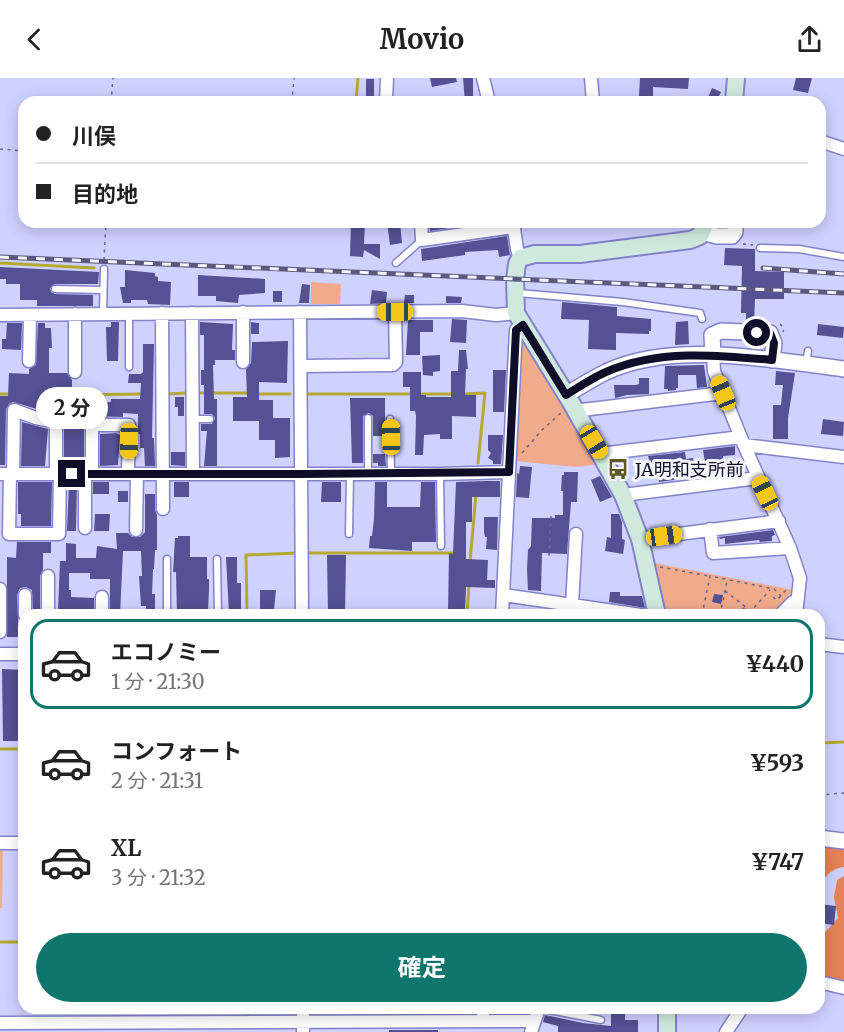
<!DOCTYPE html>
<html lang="ja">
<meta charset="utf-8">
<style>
:root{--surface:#fff;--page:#f6f6f6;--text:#222;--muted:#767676;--line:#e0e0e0;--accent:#0f766e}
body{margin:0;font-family:Merriweather,"Noto Sans JP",serif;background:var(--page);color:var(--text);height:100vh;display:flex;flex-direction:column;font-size:22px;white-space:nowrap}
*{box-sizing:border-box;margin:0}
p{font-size:20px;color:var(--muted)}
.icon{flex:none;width:33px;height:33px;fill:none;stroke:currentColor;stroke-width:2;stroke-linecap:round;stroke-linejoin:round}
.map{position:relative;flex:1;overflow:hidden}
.panel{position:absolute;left:18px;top:531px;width:807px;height:405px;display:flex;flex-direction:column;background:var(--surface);border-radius:18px;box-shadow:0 3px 15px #0003}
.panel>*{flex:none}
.hud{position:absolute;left:18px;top:18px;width:808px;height:132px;border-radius:18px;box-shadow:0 3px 15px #0003;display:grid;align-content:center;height:132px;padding:0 18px;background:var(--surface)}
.end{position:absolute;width:27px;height:27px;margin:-14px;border:8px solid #0f0d28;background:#fff;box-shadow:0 0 0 3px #fff}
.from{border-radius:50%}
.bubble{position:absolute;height:42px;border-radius:21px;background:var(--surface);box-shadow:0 3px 15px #0003;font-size:20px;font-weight:700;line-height:42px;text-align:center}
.car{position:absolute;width:18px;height:36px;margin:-18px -9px;border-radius:8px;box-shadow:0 0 4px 2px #0007;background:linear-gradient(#f5c518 24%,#345 0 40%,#f5c518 0 76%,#345 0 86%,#f5c518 0)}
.hud b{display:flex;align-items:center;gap:21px;height:57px;font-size:22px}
.hud b+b{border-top:2px solid var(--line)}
.hud i{width:15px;height:15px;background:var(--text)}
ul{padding:10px 0 0;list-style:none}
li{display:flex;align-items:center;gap:18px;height:90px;margin:0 12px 9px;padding:0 6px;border:3px solid transparent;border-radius:18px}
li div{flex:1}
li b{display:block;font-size:22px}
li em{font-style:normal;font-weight:700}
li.on{border-color:var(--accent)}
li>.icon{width:54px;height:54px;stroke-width:1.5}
.primary-button{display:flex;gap:12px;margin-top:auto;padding:12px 18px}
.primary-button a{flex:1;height:69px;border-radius:36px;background:var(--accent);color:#fff;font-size:24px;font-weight:700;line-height:69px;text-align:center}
header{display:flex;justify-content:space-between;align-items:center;height:78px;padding:0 18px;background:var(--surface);font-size:27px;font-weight:700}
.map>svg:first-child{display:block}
</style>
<header><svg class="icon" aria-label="back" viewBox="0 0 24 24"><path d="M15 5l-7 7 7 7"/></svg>Movio<svg class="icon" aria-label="share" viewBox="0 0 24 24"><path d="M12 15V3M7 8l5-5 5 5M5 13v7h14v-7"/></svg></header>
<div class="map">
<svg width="844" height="954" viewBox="0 0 844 954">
<rect width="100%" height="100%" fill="#cfd1ff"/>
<!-- green -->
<path fill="#f2aa8c" d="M311 204 341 206 340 226H311Z
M525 259 599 386 577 389 515 383 521 260Z
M654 485 793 512 773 537H679L668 535 663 528Z
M0 771H3L2 830H0Z"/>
<!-- forest -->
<path fill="#e58257" d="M819 766 844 769V789C830 791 822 800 819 813Z
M844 798V903L819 897V861L838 840 834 819 837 802Z"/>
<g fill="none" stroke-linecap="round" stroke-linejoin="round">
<!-- stream -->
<path stroke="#b5a931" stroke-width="3" d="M356 24 358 0
M0 185 94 190
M197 315H250
M0 316H11
M168 316 188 315
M256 316H290
M306 316H412
M419 316H454
M464 316 485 315 478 385
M69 317 143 316
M304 475H457
M470 484 476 416
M247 537 246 477 298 475
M467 537 469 506
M819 665 844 664
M0 671H24
M0 864H24
M248 930V938"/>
</g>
<!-- building -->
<path fill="#545195" d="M430 0H456L457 4 432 9Z
M463 0H473V24H465Z
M640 0H689L688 11 653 9V19L639 18Z
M796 0H812L808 15 793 12Z
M366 1H374V24H366Z
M712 10 721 14 716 24H706Z
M351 144H365L364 166H380V181L364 172 363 179 350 178Z
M387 144H400L402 165 390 167Z
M429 144H462V148L430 153Z
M507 158 510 177 499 179 498 172 465 174V177L422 183 421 171Z
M725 170 755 171V193L784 194V221H755L754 245 746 244V235H741L742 188 724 187Z
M0 189 99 194 98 206H55L50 210 51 214 55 216 93 217V228H37V222H20V206H6V201H0Z
M125 192 155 195V198L158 199V203L171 204 170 227 148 226 147 222H131V225H123L120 209H125Z
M198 197 265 201V215L239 217 238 225 216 223V218H198Z
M302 206 310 207 309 225H299Z
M372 212 387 214 386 225 370 226Z
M273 213H282V224H273Z
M405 217H414V225H404Z
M446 218 462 219 461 225H446Z
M562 224 617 229V238L651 241V253H649V256L616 255V272L588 271 589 242 561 241Z
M452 241 467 242 466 265 450 264Z
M408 242H433V254H420V277H406Z
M688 243 689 266 675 267 676 244Z
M111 244H119L118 283H107L106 249H111Z
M200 244 233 246 232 272H235V282H215V287H213L214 321H217V388H204L207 353H201V346H212L215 340 212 336H204V307H201V292H204V257H200Z
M251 244 259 245V256H251Z
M7 245H22L21 272 2 271V261H6Z
M38 245H45V250H51L52 270H49V295H67L72 302V321H89L88 324H111V321H140L141 305H128L129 296H141L143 294V266H154L152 360H154L155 388H145L144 370H140V356H138V336L123 335V339L84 338V388H79L80 385 64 384V344L61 338 13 324 9 326 6 331 5 387H0V318H8L9 295 29 296V291L36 287Z
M818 246 844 249 843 260 817 257Z
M288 263 287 305 259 304V322H273V340H290V379L275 380V362H259V343H233V319H247L246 291 251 285 252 264Z
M459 272H466L468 291H466L465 317H476V339L452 338V361H440V356L424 357 423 377H415L416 338 415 333H410V309H403V294H421V317H426V319H451V293H458Z
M440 277V293L433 294V298L423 297 422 278Z
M704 287 707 309 697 310 696 297H678V310H676V312L668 313V311H664L665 288Z
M493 292H506L504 334H493Z
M776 293 795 295 788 340V361H773V327H781L783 307H775Z
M639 300H649V316L627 317 615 320 614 307H636L639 306Z
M175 319H184V338H178V329H175Z
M350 320H385V358H373V338L369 335 363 338V385H352Z
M823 341 844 344 843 358 821 356Z
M22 344 48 351 45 388H21Z
M116 355 120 357 118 387 100 388V356Z
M488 357H503L501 386H493V383L488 380 491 375 488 372Z
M735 368V377L723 378 725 396 713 397 712 383 705 384 703 372Z
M171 374H185V388L171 387Z
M685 374 686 381 693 380 697 399 659 404 658 396 653 397 648 378Z
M373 376H385L386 388H378V385H373Z
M520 388 532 389 529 420 516 419 517 395 519 396Z
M564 394H578L577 424H571L567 476 542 475 541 513 528 512 527 491 528 472 531 468 532 440H555V437H563V413H561L562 397H564Z
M600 398 612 419 600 424 591 402Z
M487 403H500V419H472V444H466V481L488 482 487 502H495V510L466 509 465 534H448L449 475 453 476 456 404Z
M18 404H52L51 448H21V436H18Z
M69 404H77L76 453H67Z
M93 404H109V416H93Z
M174 404H189V419H174Z
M322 404H341V424H321Z
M375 404H387V429H420L421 404H435L436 464H412V473L369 470 370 458H372L374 441Z
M118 413H128V424H118Z
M145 416H155V432L157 437V472H155L154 491H153L152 516H155V537H146V528H141L139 498H142L141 473H123L120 537H110V501H90V495H69V512H71V519L94 520V537H59L60 534H58L60 483H66V465L76 466V480H96L97 468 117 471 116 455H128L132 459H140L145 454Z
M95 436H110L109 453H94Z
M611 436H619L622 444V461L625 462 623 476 605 473 607 459 611 460Z
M484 439H498L497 472 486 471 487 459H485L484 454Z
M773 452 775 457 772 458V463L760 464 759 462 725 466V460L720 461 719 459Z
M178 458H190V479H207V501H209V511L208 534H205V537H177L176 494H173L175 460H178Z
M17 464H51V475H43V492L40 498V536H33L32 512 26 509 20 510 17 517 19 559H7V479L16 480Z
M327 477H346L345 537H328Z
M226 479H237V505H241V536H229Z
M260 512H276L274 532H260Z
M610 514H620V518H642L645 530 609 524Z
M714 516 723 517 721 526 712 524Z
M2 591 24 592V663H3Z
M819 826 836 828 834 847 819 845Z
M611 930H625V942H638V954H558V948L543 944 545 937 583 945 611 948Z
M389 952H438V954H389Z"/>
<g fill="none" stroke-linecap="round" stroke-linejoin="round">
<defs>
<path id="service" d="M760 170 799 171 844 179
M396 185 422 162
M55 211 103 212
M518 215 623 224 700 235 702 241
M103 236 104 191
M129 236V289
M806 285 808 273
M368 340V395
M193 341H210
M390 341 391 396
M440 396 441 468
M349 456 350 396
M167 481V537
M217 481 218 537
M539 930 601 942"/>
<path id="minor" d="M483 0 489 24
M591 0 593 24
M386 24 387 0
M820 63 844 71
M421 144 422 162 514 149
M513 144 517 171 520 180
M300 234 302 537
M162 235 163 431
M192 235 193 396
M75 236V294
M0 237 462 233 496 237 516 235
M713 277 714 293 744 367 790 470 800 500 796 537
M29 283 30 237
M243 284V234
M301 288 393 287 396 284 395 234
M577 335 582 332 723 315
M744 367 844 379
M602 378 608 375 741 359
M92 395V347H129L128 395
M0 396H440L509 394
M10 396 9 456H59L60 396
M13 396 14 332 36 340 56 344V396
M85 396V450
M623 417 758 400
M710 451 713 475 790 470
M136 452 137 396
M640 461 779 443
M48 498V537
M504 517 641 537
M572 527 576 456
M25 537V517
M102 537V519
M502 537 516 252 523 247
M780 537 793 524H797
M0 554V511
M819 566 844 569
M0 576H24
M0 765H24
M819 904 844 910
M303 930V954
M483 943V930
M0 945 534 943
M531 954 539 930
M726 954 742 930"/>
<path id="tertiary" d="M702 154 717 158H732L735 154V144
M713 277 712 257 721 253 770 255 774 265 772 282
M566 317C579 309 592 301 606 294 674 262 772 282 844 291
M819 760 844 763"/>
<path id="secondary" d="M734 24 736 0
M657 537 640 461 623 417 572 326 516 235 515 201 517 186 520 180 535 176H580L690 162 700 158 706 144
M667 930V954"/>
</defs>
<!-- service casing -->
<use href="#service" stroke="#8382ca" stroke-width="9"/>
<!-- minor casing -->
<use href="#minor" stroke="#8382ca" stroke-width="15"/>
<!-- tertiary casing -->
<use href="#tertiary" stroke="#8382ca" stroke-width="18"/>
<!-- secondary casing -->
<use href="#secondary" stroke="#8382ca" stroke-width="20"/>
<!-- path -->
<path stroke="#67678b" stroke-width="1.5" stroke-dasharray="3 4.5" stroke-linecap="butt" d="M111 24 113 0
M292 24 294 0
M0 71 24 73
M743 166 753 167
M104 182 106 144
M780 246 784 250 783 254
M522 375 542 352 562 334
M549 478 551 438
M660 489 709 498
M725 513 751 533 770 512
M773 519 777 522 786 512
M702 537 710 498 774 511 781 518
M720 537 727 503
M737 537 745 529
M819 717 844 715"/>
<!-- service -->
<use href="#service" stroke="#fff" stroke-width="6"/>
<!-- minor -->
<use href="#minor" stroke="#fff" stroke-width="12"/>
<!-- tertiary -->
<use href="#tertiary" stroke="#fff" stroke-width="15"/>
<!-- secondary -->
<use href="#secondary" stroke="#d0e9de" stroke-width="16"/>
<defs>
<path id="rail" d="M0 179 844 215
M763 190 844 196"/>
</defs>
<!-- rail casing -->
<use href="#rail" stroke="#5a5a7c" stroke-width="5"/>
<!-- rail -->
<use href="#rail" stroke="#f5f5fd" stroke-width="3" stroke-dasharray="9" stroke-linecap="butt"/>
</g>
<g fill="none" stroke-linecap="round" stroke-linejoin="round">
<!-- route -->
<path stroke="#0f0d28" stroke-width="8" d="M72 396H301L509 394 516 252 523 247 566 317C579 309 592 300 606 294 658 271 718 277 772 282L774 265 770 255H757"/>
</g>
<!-- icons -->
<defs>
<symbol id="bus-bare" viewBox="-9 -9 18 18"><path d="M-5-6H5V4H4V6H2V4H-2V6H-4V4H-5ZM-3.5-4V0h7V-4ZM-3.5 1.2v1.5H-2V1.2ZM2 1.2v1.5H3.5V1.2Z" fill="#5d5824" stroke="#f5f5fd" stroke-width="2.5" paint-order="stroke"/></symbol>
</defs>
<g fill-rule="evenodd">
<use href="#bus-bare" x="603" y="376" width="30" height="30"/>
</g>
<g text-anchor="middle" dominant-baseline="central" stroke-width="6" stroke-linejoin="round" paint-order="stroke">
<!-- poi labels -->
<g font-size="18" fill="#0f0d28" stroke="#f5f5fd" text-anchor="start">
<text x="635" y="391">JA明和支所前</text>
</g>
</g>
</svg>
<i class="end from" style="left:757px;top:255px"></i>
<i class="end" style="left:72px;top:396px"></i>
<div class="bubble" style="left:36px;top:309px;width:72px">2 分</div>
<i class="car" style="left:395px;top:234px;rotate:270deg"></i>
<i class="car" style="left:723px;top:315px;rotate:338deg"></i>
<i class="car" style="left:391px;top:359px;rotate:359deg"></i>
<i class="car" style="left:129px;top:363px;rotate:181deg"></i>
<i class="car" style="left:594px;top:364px;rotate:149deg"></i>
<i class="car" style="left:765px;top:415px;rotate:335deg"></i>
<i class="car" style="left:664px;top:458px;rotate:82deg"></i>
<div class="hud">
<b><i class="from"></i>川俣</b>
<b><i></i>目的地</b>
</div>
<section class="panel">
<ul>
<li class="on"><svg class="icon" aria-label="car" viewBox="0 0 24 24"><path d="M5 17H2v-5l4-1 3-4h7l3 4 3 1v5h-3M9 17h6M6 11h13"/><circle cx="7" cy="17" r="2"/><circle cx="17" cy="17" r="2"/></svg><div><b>エコノミー</b><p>1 分 · 21:30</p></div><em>¥440</em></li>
<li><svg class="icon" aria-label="car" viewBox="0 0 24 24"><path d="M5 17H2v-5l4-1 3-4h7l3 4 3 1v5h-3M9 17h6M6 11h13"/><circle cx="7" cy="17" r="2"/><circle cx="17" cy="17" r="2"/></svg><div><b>コンフォート</b><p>2 分 · 21:31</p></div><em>¥593</em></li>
<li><svg class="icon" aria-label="car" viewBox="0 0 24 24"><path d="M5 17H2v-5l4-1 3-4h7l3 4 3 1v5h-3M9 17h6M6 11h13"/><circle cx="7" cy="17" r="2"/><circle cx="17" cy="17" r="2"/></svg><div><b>XL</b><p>3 分 · 21:32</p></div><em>¥747</em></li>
</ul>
<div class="primary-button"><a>確定</a></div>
</section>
</div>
